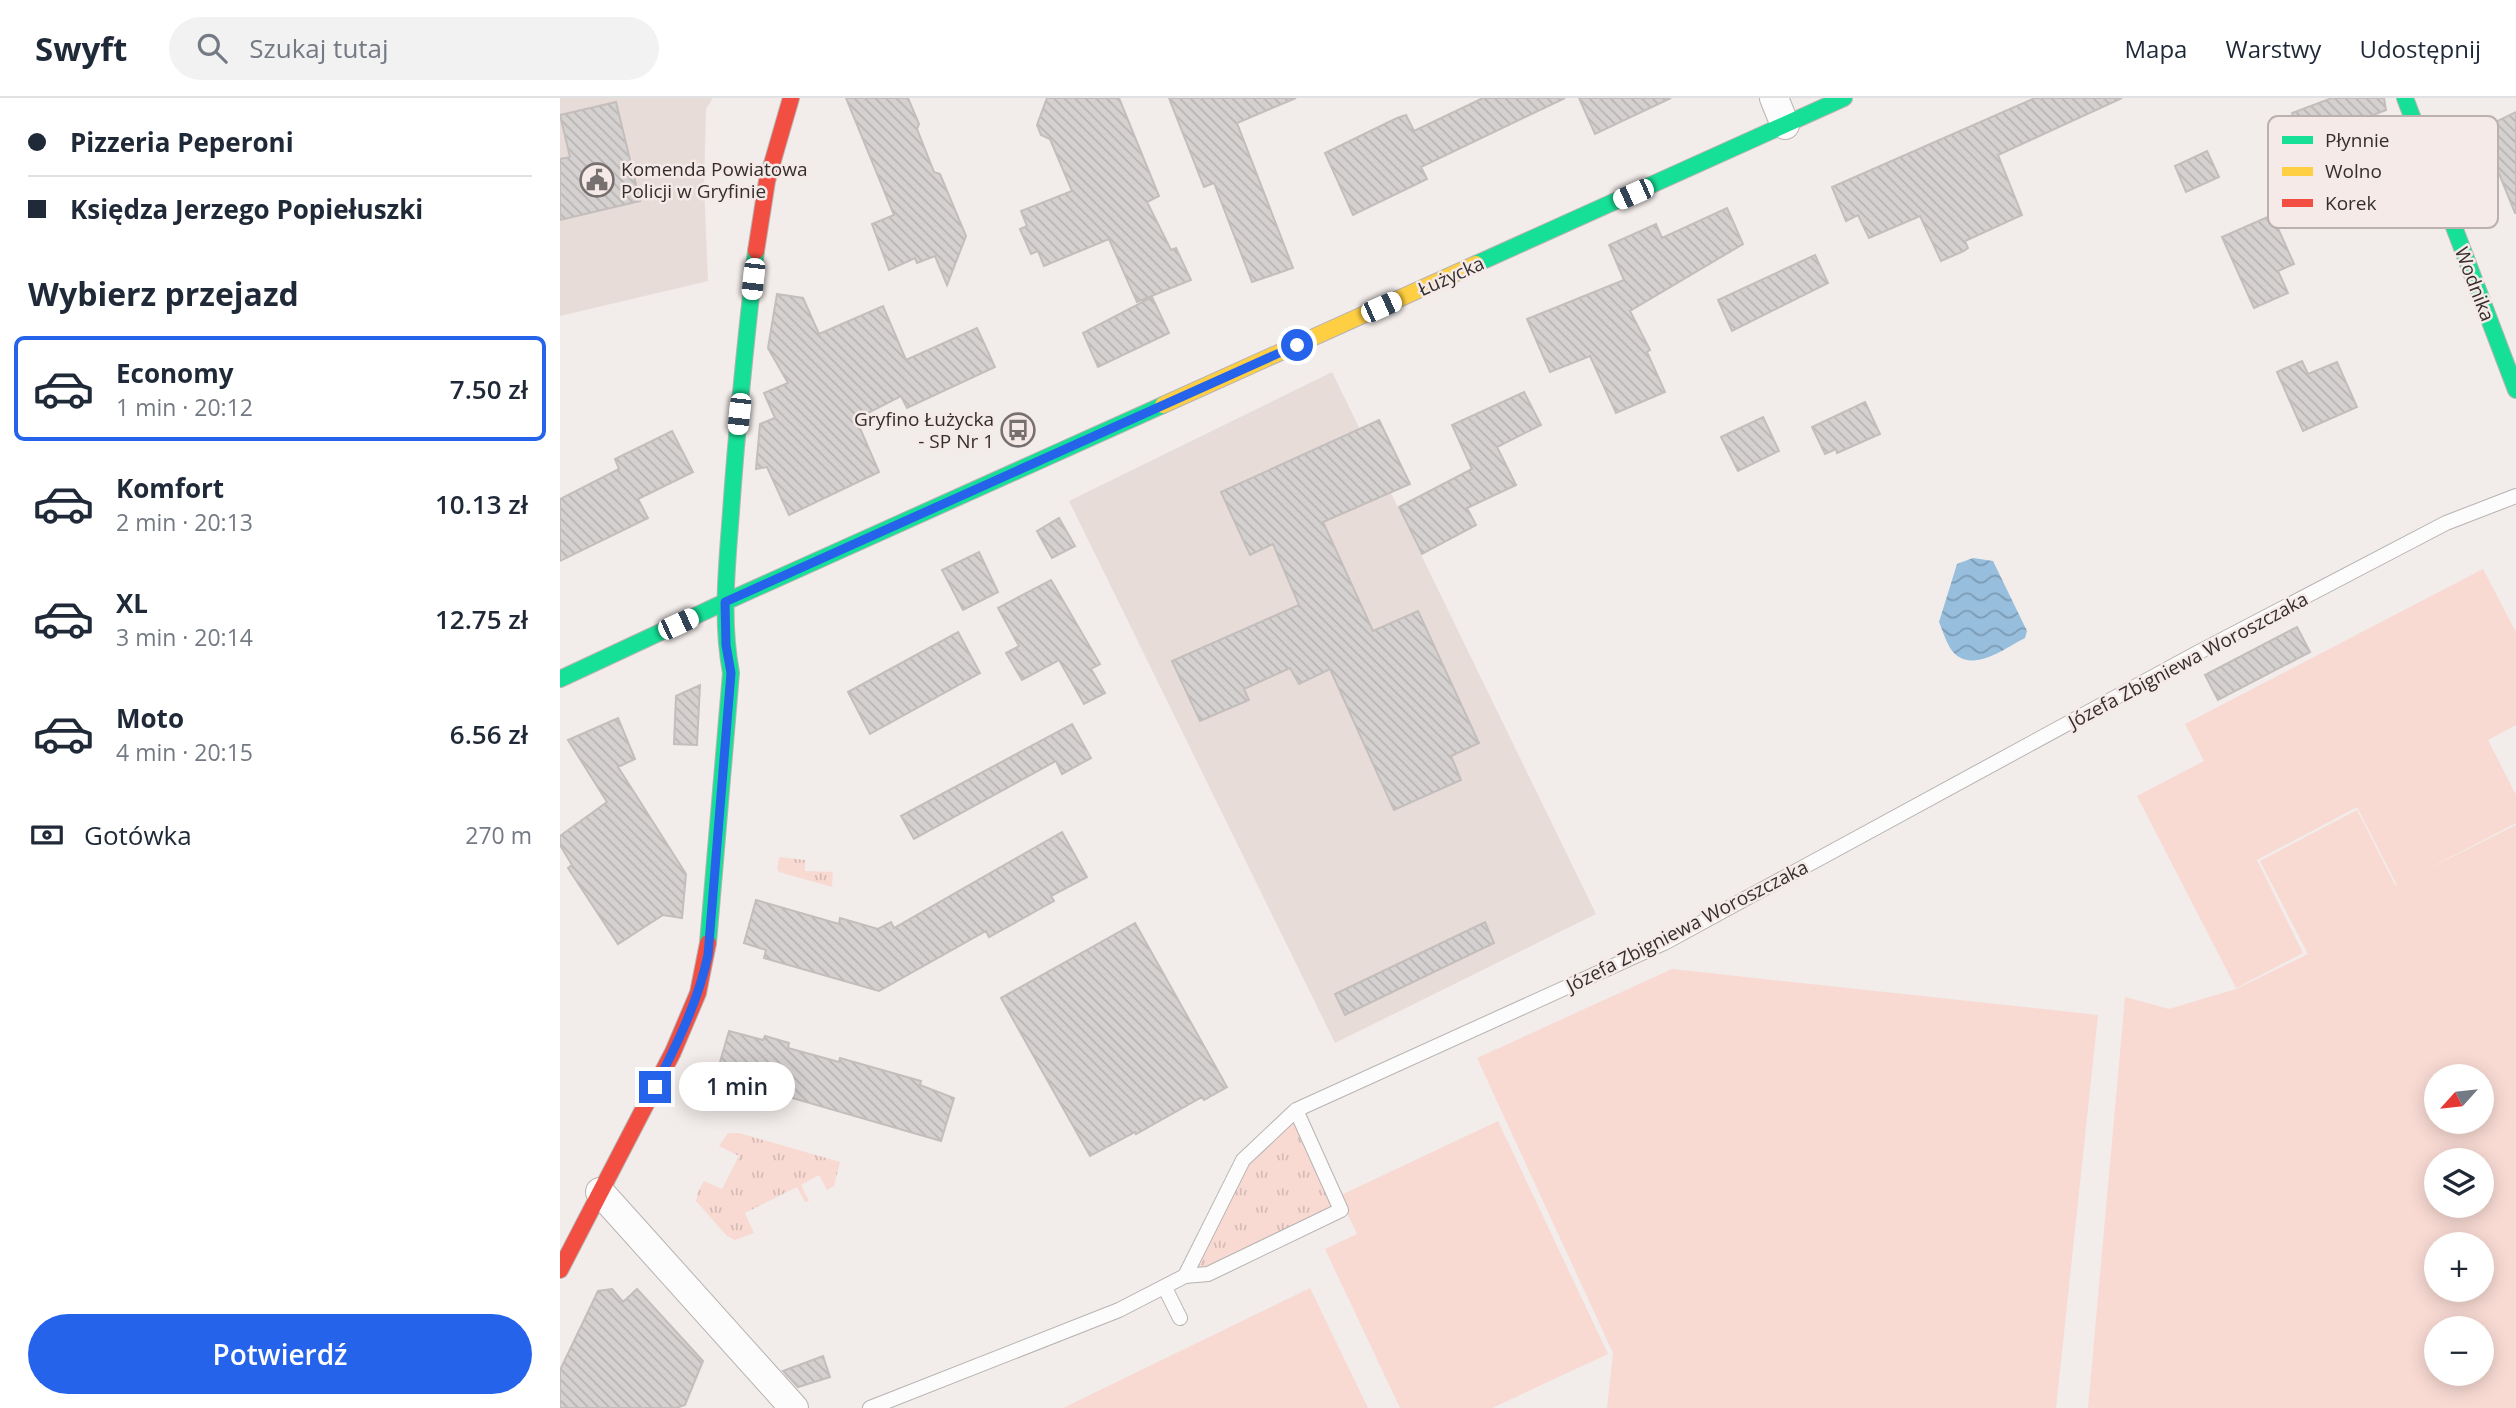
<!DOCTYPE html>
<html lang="pl">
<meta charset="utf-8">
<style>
:root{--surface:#fff;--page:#f2f2f3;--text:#1f2937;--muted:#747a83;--line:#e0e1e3;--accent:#2563eb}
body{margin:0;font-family:"Open Sans",sans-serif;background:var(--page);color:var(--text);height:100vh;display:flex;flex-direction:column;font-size:26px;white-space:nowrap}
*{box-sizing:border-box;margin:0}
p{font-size:23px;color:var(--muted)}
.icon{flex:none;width:38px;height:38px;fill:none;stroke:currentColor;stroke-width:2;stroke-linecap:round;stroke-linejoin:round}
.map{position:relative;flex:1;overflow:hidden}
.panel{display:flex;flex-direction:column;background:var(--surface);width:560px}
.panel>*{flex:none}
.hud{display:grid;align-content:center;height:154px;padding:0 28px;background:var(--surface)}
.needle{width:46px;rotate:243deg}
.fabs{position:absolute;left:1864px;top:966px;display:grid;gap:14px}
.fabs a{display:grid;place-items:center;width:70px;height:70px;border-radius:50%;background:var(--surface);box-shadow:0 4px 18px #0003;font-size:35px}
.end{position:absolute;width:32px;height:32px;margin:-16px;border:9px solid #2563eb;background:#fff;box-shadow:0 0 0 4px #fff}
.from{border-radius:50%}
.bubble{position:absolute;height:49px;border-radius:24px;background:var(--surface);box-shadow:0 4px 18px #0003;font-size:23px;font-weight:600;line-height:49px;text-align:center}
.car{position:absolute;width:21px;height:42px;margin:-21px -10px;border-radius:9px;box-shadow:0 0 5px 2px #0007;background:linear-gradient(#fff 24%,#345 0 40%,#fff 0 76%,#345 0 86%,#fff 0)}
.hud b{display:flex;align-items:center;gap:24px;height:66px;font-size:26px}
.hud b+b{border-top:2px solid var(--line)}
.hud i{width:18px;height:18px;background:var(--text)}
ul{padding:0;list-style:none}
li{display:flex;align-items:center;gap:21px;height:105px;margin:0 14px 10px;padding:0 14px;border:4px solid transparent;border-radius:10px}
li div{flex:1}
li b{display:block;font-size:26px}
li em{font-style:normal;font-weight:600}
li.selected{border-color:var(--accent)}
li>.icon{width:63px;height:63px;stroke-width:1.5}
h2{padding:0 28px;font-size:32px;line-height:84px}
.pay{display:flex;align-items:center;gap:18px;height:77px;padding:0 28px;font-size:26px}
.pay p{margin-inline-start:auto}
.action{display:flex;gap:14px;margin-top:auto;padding:14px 28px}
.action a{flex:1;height:80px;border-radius:42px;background:var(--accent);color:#fff;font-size:28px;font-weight:600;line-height:80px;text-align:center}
header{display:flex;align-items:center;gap:42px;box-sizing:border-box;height:98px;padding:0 35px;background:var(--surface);border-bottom:2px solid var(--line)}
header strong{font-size:33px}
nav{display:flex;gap:38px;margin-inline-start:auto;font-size:24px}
.search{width:490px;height:63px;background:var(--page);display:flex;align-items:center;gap:18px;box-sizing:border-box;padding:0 24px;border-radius:38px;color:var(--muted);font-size:26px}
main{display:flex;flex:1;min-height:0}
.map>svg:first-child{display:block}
</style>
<header>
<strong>Swyft</strong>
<div class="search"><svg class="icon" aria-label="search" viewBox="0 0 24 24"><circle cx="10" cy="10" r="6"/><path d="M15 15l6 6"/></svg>Szukaj tutaj</div>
<nav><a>Mapa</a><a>Warstwy</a><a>Udostępnij</a></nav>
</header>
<main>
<section class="panel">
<div class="hud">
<b><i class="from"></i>Pizzeria Peperoni</b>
<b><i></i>Księdza Jerzego Popiełuszki</b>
</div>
<h2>Wybierz przejazd</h2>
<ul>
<li class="selected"><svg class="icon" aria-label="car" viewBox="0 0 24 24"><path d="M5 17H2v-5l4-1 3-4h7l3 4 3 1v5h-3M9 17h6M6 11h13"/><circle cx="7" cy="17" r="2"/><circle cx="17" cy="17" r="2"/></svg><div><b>Economy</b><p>1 min · 20:12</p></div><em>7.50 zł</em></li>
<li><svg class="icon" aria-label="car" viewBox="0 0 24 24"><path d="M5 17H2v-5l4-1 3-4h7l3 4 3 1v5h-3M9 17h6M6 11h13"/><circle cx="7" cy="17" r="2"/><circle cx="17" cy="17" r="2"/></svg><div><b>Komfort</b><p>2 min · 20:13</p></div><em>10.13 zł</em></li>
<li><svg class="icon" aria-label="car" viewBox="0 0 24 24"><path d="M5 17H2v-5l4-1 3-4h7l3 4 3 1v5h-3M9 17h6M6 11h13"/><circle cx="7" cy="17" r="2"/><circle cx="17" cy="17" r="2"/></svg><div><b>XL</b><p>3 min · 20:14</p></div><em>12.75 zł</em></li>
<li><svg class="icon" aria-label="car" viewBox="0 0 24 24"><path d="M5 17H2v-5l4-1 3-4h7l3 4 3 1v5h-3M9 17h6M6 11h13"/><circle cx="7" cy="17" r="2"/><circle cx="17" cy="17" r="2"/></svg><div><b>Moto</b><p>4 min · 20:15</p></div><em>6.56 zł</em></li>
</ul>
<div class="pay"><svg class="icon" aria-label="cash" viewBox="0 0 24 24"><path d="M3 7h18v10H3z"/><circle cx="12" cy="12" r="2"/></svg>Gotówka<p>270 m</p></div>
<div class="action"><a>Potwierdź</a></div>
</section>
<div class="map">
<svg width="1956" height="1310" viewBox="0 0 1956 1310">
<defs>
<pattern id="grass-tufts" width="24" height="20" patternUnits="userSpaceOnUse" patternTransform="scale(1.75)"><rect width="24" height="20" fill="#f8dad3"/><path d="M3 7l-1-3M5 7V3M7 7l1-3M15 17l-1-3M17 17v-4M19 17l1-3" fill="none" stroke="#d5bbb5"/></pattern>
<pattern id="water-waves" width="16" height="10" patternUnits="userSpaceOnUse" patternTransform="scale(1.75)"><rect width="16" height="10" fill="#97bedd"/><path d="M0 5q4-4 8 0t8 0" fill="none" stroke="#7c9bb4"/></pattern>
<pattern id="building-back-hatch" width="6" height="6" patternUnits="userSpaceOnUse" patternTransform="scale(1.75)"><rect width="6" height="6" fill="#d5d1d0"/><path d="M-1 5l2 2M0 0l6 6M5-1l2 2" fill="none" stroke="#b7b4b3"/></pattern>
</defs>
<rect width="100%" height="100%" fill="#f2ecea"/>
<!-- built -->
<path fill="#e8dcd9" d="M0 0H153L146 11 144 88 148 183 0 218Z
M772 274 1036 816 775 945 509 403Z"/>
<!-- grass -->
<path fill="url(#grass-tufts)" d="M219 759 245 762V773L273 774 272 789 219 774 217 771Z
M736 1012 781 1112 648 1176 625 1178 683 1062Z
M168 1035H179L280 1064 274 1088 267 1092 259 1077 241 1087 249 1103 245 1104 237 1089 185 1115 194 1135 175 1142 167 1138 136 1103 138 1094 144 1083 162 1091 179 1058 159 1048Z"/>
<!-- green -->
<path fill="#f8dad3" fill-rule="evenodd" d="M1923 471 1956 534V627L1928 642 1956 697V725L1858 776 1956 727V1310H1528L1565 899 1609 911 1676 891 1748 856 1700 763 1797 712 1835 787H1837L1797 709 1697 762 1743 855 1676 890 1577 698 1644 663 1625 626ZM1876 978H1922V1024H1876ZM1876 1062H1922V1108H1876ZM1922 1146V1192H1876V1146ZM1922 1230V1276H1876V1230Z
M1112 871 1538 917 1496 1310H1047L1053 1255 917 960Z
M938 1023 1048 1256 932 1310H840L765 1151 797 1136 779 1098Z
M750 1190 808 1310H503Z"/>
<!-- water -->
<path fill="url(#water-waves)" d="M1413 460 1433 463 1467 533 1465 540C1445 550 1414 575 1394 555 1387 548 1383 533 1379 524L1397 466Z"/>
<!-- building -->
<path fill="url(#building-back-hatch)" stroke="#c3bebc" stroke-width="2" d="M286 0H348L359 26 357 31 374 74 380 76 406 138 387 187 375 158 357 165 355 160 329 172 312 126 334 117Z
M487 0H559L599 98 587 104 611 152 616 150 631 182 577 204 549 141 484 168 478 153 471 156 460 131 467 128 461 113 512 93 490 41 481 37 477 27Z
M609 0H736L677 25 733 170 692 184 654 85 644 89Z
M923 0H1005L861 69 867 81 793 117 765 55 837 20 846 17 854 33Z
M1019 0H1111L1035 36Z
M1475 0H1562L1438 57 1462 117 1405 143 1408 150 1404 153 1381 163 1360 118 1309 140 1298 117 1286 123 1272 89Z
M1772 0H1824L1826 12 1743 44 1732 15Z
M56 4 80 103 0 122V61L10 59 0 17Z
M1956 14V115H1955L1921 31Z
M1647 53 1659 79 1626 94 1615 68Z
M1167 110 1183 146 1070 213 1090 252 1087 254 1105 294 1056 315 1030 258 990 274 967 221 1064 182 1049 147 1096 126 1102 140Z
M1712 117 1734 166 1718 173 1728 195 1694 210 1662 139Z
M1255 157 1268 185 1172 233 1158 202Z
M217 196 243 200 259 236 323 208 346 262 417 230 435 269 347 310 341 298 296 321 319 374 229 417 207 369 196 371 200 326 215 320 204 295 228 285 208 250Z
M592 199 609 235 538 269 523 235Z
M1742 263 1748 276 1777 264 1797 309 1743 333 1717 274Z
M964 294 981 327 937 349 956 387 907 410 916 427 862 456 839 409 912 371 892 327Z
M1305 304 1320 336 1277 355 1276 351 1265 356 1252 329Z
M1203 319 1219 353 1178 373 1161 339Z
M819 322 850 386 763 424 813 533 858 513 919 645 891 658 901 682 834 712 770 571 739 586 730 570 684 591 689 602 640 623 612 563 739 507 713 446 690 457 661 394Z
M112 333 133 374 78 401 88 420 0 463V401L59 371 55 361Z
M499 420 515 448 492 460 477 433Z
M419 454 438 494 403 512 382 472Z
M491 482 540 566 531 571 545 595 524 606 499 562 462 582 446 555 459 548 438 510Z
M1737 529 1750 554 1658 602 1645 577Z
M398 534 420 575 310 636 288 594Z
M140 587 137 647 114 646 116 598Z
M58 620 75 661 58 669 126 776 122 820 103 817 58 846 8 770 12 767 0 747V738L47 704 8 642Z
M512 626 531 660 502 676 496 663 354 741 341 718Z
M502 734 527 779 491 798 494 803 469 817 429 839 426 833 319 893 204 860 206 852 184 845 196 802 279 826 280 820 318 831 331 824 334 830Z
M925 824 934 845 785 917 775 896Z
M575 825 667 989 644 1002 642 999 576 1036 575 1034 530 1058 441 900Z
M169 933 203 942 205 938 229 945 228 950 279 964 280 960 361 983 360 987 394 1000 381 1043 156 978Z
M52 1191 63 1204 77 1191 143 1263 125 1307 116 1310H0V1272L38 1193Z
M263 1258 270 1279 238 1289 223 1273Z"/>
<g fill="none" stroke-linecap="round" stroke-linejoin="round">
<defs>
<path id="lane" d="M625 1178 648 1176 781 1112 736 1012
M605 1190 620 1220
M310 1310 559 1212 625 1178 683 1062 736 1012 1104 845 1639 554 1886 425 1956 398"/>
<path id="street" d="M1214 0 1225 27
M40 1094 234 1310"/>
<path id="fast" d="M1845 0 1956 292
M916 166 1284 0
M0 581 165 504 603 307
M148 845 171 575C161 521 167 468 171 414 177 327 186 240 196 153"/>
<path id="slow" d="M603 307 916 166"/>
<path id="jam" d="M196 153 207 83 231 0
M0 1172 113 954 138 895 148 845"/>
</defs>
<!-- lane casing -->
<use href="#lane" stroke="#b7b3b1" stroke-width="16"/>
<!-- street casing -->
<use href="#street" stroke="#b7b3b1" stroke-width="30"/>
<!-- fast casing -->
<use href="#fast" stroke="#b7b3b1" stroke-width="18"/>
<!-- slow casing -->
<use href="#slow" stroke="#b7b3b1" stroke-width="18"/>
<!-- jam casing -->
<use href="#jam" stroke="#b7b3b1" stroke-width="18"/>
<!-- lane -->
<use href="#lane" stroke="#fdfcfc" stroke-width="14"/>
<!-- street -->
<use href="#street" stroke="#fdfcfc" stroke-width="28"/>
<!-- fast -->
<use href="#fast" stroke="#16e098" stroke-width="16"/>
<!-- slow -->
<use href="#slow" stroke="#ffcf43" stroke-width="16"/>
<!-- jam -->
<use href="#jam" stroke="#f24e42" stroke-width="16"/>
</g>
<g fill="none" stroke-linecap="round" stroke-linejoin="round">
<!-- route -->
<path stroke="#2563eb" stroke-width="9" d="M95 989C117 946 138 904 148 857L171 575 166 547 165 504 737 247"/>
</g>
<!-- icons -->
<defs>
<symbol id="civic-ring" viewBox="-11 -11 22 22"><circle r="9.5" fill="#f5eae7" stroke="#767170" stroke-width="1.5"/><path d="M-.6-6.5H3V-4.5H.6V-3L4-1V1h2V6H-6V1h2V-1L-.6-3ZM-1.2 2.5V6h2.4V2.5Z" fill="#767170"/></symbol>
<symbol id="bus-ring" viewBox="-11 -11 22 22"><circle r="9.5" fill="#f5eae7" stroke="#767170" stroke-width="1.5"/><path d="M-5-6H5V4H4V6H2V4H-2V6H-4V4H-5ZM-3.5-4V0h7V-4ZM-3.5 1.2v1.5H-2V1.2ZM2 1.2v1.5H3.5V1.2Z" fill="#767170"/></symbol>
</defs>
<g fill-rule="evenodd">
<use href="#civic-ring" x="18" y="63" width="38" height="38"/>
<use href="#bus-ring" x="439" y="313" width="38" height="38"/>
</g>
<g text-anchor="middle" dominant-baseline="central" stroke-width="5" stroke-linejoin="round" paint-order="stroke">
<!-- poi labels -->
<g font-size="19" fill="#342f2e" stroke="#f5eae7" text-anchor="start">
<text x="61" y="71">Komenda Powiatowa<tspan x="61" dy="22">Policji w Gryfinie</tspan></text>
<text x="434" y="321" text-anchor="end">Gryfino Łużycka<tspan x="434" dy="22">- SP Nr 1</tspan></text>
</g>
<!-- street labels -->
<g font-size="19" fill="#342f2e" stroke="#f5eae7">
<text transform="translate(891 178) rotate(-24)">Łużycka</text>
<text transform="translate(1915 186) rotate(69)">Wodnika</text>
<text transform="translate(1628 562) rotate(-28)">Józefa Zbigniewa Woroszczaka</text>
<text transform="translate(1127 828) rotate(-27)">Józefa Zbigniewa Woroszczaka</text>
</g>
</g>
<!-- legend -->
<rect x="1708" y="18" width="230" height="112" rx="10" fill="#f5eae7" stroke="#bbb2b0" stroke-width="2"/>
<rect x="1722" y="38" width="31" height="8" fill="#16e098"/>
<rect x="1722" y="69" width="31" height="9" fill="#ffcf43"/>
<rect x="1722" y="101" width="31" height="8" fill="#f24e42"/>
<g font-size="19" fill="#342f2e">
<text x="1765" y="49">Płynnie</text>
<text x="1765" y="80">Wolno</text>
<text x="1765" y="112">Korek</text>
</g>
</svg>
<div class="fabs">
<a><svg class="needle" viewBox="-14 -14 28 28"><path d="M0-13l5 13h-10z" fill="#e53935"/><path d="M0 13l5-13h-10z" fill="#747a83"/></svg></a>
<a><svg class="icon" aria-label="layers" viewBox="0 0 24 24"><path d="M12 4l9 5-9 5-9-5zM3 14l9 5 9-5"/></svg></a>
<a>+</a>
<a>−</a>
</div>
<i class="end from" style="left:737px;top:247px"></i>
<i class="end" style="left:95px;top:989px"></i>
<div class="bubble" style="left:119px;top:964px;width:116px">1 min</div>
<i class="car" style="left:1073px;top:96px;rotate:246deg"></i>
<i class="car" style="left:193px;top:181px;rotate:186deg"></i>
<i class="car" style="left:821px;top:209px;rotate:66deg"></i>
<i class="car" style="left:179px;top:316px;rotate:186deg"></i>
<i class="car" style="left:118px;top:526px;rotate:65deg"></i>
</div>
</main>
